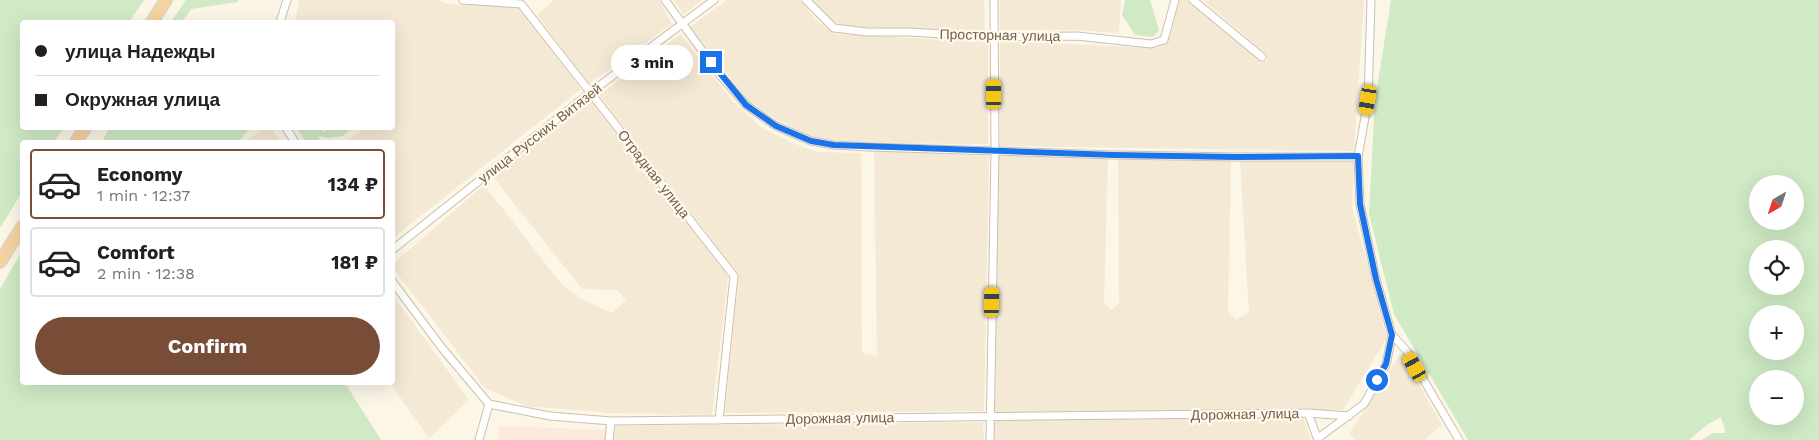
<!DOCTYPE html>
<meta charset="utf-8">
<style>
:root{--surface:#fff;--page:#f2f2f2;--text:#202124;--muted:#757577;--line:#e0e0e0;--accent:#784d37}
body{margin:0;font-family:"Work Sans",sans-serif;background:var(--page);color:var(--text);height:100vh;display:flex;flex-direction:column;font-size:19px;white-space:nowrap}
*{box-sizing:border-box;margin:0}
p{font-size:16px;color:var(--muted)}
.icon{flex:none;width:28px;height:28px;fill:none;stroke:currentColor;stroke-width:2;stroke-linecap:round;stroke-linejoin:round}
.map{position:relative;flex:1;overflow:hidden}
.drawer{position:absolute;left:20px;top:140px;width:375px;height:245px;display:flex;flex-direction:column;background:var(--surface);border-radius:5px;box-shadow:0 5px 20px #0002}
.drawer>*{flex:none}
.top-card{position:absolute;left:20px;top:20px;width:375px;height:110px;border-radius:5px;box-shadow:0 5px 20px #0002;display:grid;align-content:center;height:110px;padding:0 15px;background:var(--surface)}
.needle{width:32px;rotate:219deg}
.tools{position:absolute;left:1749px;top:175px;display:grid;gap:10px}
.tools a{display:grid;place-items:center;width:55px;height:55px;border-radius:50%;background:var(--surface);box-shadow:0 5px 20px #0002;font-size:25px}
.end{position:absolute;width:22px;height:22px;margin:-11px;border:6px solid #1a73e8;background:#fff;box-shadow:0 0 0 2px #fff}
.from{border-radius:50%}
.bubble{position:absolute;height:35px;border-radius:18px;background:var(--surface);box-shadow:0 5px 20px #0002;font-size:16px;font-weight:700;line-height:35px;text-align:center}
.car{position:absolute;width:15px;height:30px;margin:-15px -8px;border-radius:6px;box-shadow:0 0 4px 1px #0007;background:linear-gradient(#f5c518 24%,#345 0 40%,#f5c518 0 76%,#345 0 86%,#f5c518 0)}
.top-card b{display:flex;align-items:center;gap:18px;height:48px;font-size:19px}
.top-card b+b{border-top:1px solid var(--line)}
.top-card i{width:12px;height:12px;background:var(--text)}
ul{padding:9px 0 0;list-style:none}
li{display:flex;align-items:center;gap:15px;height:70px;margin:0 10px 8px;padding:0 5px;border:2px solid var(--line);border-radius:5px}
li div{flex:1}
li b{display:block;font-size:19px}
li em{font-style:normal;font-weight:700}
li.current{border-color:var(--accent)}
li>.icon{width:45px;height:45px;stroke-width:1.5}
.cta{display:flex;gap:10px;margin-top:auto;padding:10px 15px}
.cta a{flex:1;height:58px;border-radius:30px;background:var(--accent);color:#fff;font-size:20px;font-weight:700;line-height:58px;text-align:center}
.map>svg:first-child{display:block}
</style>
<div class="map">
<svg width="1819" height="440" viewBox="0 0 1819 440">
<rect width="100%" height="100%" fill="#fcf6e7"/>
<!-- residential -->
<path fill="#f4e9d5" d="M299 0H437L447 4 518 6 581 89 393 238 392 142H345L364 128H392V22H295Z
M554 0H659L672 24 589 84 537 15Z
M674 0H702L684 15Z
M727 0H800L818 22 836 34 988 42V144L873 143 814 138 778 120 747 100 690 27Z
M813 0H984L985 30 845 27 828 18Z
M1000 0H1121L1119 33 1076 30H1000Z
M1180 0H1187L1264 62 1268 60 1264 52 1203 0H1364L1354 151 1000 146V41L1157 48 1169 40Z
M681 34 730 98 759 126 790 142 818 152 861 153 862 353 877 356 874 151 989 156 984 411 725 413 739 274 599 95Z
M591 101 728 276 712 415 613 413 526 406 485 388 393 268V264L484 185 562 285 581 299 612 313 626 300 617 290 582 289 493 177Z
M265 128H271L282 142H244Z
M998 153 1108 158 1104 302 1111 310 1119 303 1118 159 1231 161 1228 311 1236 320 1249 312 1240 161H1354L1352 207 1387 338 1343 410 995 412Z
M393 295 469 400 429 438 390 383 392 382Z
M1401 353 1442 425 1424 440H1356L1349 434Z
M1303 417 1311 440H993L994 420Z
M983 422 984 440H612L613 426Z"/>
<!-- commercial -->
<path fill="#fce9db" d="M499 426 606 430 605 440H498Z"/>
<!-- green -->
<path fill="#cfeac5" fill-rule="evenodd" d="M0 0H144L129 22H22V128H63L54 142H22V192L0 228Z
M186 0H239L238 2 191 9 182 22H171Z
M1125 0H1150L1159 30 1153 37 1135 35 1122 15Z
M1391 0H1819V440H1702L1713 433H1726L1721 417 1708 424 1689 440H1468L1394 314 1369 214 1375 101ZM1758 184H1795V221H1758ZM1758 249H1795V286H1758ZM1758 314H1795V351H1758ZM1758 379H1795V416H1758Z
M109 128H250L238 142H102Z
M297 128H323L322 132 328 130 332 128H349V130L343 136 328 138 319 136 320 142H306Z
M22 251V382L345 383 381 440H0V289Z"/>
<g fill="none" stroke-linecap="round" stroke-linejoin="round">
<defs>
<path id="minor" d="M463 0 521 4 734 276 719 420
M665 0 720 75 746 105 776 126 811 141 834 145 870 147 1114 155 1236 157H1358
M806 0 834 28 867 32H909L994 37 1077 36 1151 44 1164 40 1175 0
M1193 0 1262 57
M280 22 287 0
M286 128 295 142
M392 250 591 92 714 0
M392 281 442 348 489 404 550 416 611 421 1308 413 1349 416
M1392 335 1406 350 1459 440
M1308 413 1318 440
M1318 438 1364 404 1386 365 1392 335 1376 279 1360 204 1358 157 1368 100 1371 0
M479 440 489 404
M609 440 611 421
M990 440 995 150 994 0"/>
<path id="trunk" d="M152 22 166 0
M76 142 85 128
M0 262 22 227"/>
</defs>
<!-- minor casing -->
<use href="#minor" stroke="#cebfad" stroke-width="9"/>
<!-- trunk casing -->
<use href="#trunk" stroke="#dbd5d0" stroke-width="14"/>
<!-- minor -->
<use href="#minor" stroke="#fff" stroke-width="7"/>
<!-- trunk -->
<use href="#trunk" stroke="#f7d2a0" stroke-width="11"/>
</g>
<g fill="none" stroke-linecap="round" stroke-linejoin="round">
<!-- route -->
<path stroke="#1a73e8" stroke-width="6" d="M711 62 746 105 776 126 811 141 834 145 1114 155 1236 157 1358 156 1360 204 1376 279 1392 335 1386 364 1377 380"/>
</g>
<g text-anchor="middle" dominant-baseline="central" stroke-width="4.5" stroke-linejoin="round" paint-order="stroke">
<!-- street labels -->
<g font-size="14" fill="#755f4b" stroke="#fffaed">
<text transform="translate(1000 35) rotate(1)">Просторная улица</text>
<text transform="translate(540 133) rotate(-38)">улица Русских Витязей</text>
<text transform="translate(654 174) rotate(52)">Отрадная улица</text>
<text transform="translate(1245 414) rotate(-1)">Дорожная улица</text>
<text transform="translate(840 418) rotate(-1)">Дорожная улица</text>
</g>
</g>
</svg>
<div class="tools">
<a><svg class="needle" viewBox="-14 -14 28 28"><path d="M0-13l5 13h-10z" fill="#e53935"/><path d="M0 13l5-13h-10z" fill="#757577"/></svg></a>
<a><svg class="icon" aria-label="locate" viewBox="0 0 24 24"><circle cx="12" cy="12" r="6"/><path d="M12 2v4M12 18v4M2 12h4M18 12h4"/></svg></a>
<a>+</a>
<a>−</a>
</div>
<i class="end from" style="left:1377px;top:380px"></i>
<i class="end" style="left:711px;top:62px"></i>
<div class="bubble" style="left:611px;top:45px;width:82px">3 min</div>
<i class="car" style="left:994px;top:94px;rotate:0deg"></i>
<i class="car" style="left:1368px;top:100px;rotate:189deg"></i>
<i class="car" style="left:992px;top:302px;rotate:1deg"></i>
<i class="car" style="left:1415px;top:367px;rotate:331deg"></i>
<div class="top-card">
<b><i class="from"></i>улица Надежды</b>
<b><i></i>Окружная улица</b>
</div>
<section class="drawer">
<ul>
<li class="current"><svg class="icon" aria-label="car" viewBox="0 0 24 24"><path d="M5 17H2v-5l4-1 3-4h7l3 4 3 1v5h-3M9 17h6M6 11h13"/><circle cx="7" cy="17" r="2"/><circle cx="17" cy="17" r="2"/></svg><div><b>Economy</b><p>1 min · 12:37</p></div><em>134 ₽</em></li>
<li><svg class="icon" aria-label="car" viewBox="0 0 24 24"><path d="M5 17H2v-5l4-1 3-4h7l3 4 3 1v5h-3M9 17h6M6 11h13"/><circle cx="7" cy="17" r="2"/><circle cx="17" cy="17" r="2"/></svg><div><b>Comfort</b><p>2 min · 12:38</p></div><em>181 ₽</em></li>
</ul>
<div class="cta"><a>Confirm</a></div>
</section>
</div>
